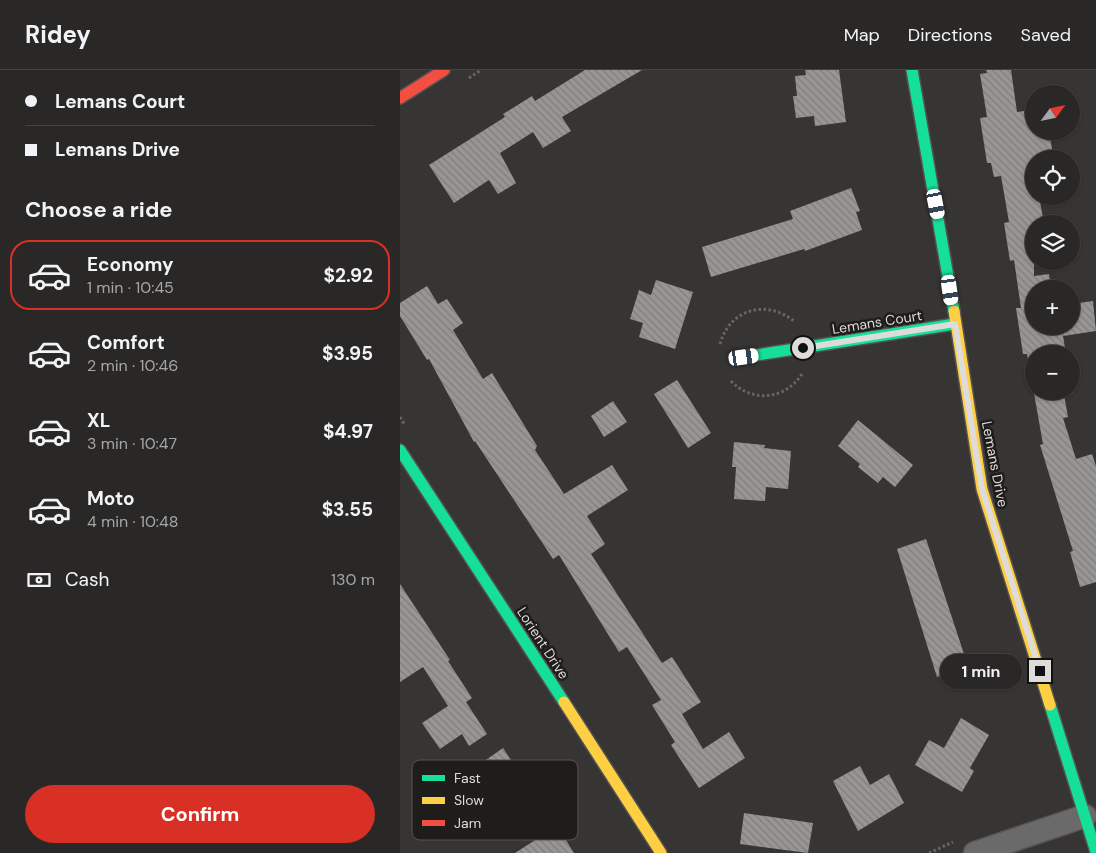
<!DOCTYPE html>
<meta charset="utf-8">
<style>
:root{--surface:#292827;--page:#31302f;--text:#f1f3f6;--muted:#a5a6a7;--line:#454444;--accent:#d93025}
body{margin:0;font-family:"DM Sans",sans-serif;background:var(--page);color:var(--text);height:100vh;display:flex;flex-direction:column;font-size:19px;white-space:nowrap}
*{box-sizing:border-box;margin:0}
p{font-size:16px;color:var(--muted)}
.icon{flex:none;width:28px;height:28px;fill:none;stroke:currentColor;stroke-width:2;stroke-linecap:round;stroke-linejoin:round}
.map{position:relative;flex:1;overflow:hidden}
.panel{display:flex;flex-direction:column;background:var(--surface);width:400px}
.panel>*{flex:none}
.guide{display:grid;align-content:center;height:110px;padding:0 25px;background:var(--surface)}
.needle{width:32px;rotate:57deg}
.buttons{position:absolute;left:625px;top:15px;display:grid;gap:10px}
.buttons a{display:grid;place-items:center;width:55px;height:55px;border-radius:50%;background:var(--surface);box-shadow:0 1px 4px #0004,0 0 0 1px var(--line);font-size:25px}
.end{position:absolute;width:22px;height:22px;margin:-11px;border:6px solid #dedcdb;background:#111;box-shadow:0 0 0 2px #111}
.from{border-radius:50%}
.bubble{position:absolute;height:35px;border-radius:18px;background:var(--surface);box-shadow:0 1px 4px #0004,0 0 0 1px var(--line);font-size:16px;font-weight:700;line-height:35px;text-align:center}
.car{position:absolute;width:15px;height:30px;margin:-15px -8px;border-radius:6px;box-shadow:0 0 4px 1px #0007;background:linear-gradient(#fff 24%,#345 0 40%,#fff 0 76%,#345 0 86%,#fff 0)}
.guide b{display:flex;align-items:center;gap:18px;height:48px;font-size:19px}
.guide b+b{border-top:1px solid var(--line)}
.guide i{width:12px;height:12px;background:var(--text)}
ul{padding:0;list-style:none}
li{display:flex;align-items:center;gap:15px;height:70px;margin:0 10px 8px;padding:0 15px;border:2px solid transparent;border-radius:20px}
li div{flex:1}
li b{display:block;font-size:19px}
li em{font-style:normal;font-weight:700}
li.current{border-color:var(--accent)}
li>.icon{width:45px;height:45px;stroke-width:1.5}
h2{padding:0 25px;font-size:22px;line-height:60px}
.pay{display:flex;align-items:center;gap:12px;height:55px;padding:0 25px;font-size:19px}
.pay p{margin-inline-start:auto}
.button{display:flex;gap:10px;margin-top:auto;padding:10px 25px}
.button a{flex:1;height:58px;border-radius:30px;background:var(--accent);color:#fff;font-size:20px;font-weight:700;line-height:58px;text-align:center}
header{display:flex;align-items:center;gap:30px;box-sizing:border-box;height:70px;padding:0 25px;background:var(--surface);border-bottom:1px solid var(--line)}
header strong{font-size:24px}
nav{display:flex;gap:28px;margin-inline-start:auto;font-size:18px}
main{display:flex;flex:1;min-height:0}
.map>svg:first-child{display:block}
</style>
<header>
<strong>Ridey</strong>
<nav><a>Map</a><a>Directions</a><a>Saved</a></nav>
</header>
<main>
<section class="panel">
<div class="guide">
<b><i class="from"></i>Lemans Court</b>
<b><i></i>Lemans Drive</b>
</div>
<h2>Choose a ride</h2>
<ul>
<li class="current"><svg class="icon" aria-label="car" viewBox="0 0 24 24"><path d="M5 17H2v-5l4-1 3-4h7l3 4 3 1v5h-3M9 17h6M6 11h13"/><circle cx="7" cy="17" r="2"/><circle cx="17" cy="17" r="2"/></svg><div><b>Economy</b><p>1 min · 10:45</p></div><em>$2.92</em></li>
<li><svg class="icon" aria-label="car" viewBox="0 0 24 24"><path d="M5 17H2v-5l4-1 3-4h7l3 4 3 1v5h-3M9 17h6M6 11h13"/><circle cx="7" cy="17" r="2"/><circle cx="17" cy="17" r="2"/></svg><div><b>Comfort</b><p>2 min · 10:46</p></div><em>$3.95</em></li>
<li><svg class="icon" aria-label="car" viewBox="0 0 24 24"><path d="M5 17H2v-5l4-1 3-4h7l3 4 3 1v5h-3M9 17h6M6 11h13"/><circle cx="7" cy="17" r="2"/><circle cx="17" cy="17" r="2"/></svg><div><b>XL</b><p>3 min · 10:47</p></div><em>$4.97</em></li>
<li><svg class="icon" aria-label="car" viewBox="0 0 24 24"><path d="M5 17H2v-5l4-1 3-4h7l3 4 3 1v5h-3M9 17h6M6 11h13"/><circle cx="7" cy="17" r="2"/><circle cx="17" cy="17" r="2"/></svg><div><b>Moto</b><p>4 min · 10:48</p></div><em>$3.55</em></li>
</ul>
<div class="pay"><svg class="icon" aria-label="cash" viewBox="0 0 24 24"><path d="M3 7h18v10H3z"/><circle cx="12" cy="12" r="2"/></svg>Cash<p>130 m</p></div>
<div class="button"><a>Confirm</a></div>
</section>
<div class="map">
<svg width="696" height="783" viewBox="0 0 696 783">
<defs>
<pattern id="building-back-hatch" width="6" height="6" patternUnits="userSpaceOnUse" patternTransform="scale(1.25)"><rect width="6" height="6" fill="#979695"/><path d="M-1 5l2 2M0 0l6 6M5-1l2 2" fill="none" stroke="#7e7d7c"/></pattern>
</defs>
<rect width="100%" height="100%" fill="#373534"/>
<!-- building -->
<path fill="url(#building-back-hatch)" d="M185 0H242L162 47 171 61 143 78 133 62 100 83 116 113 98 124 89 110 54 133 29 95 105 47 103 44 132 26 135 31Z
M405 0H439L446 52 415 56 414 46 396 48 393 26H397L395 6 406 5Z
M586 0H611L617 42 632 40 634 61H649L653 85 634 88V126H639L644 154H634V206L649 204 651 219H634V256H671V234L693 231 696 261 663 266 666 284H634V321H671V311L673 323 664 325 668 347 663 348 676 389 692 384 696 396V512L680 517 670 482 673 481 640 375 643 374 627 284H623L616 238H621L614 190 610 191 604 153 609 152 601 106 594 107 591 93H587L580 48 587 47 580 4 587 3Z
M451 118 460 141 456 142 462 160 405 181 404 179 311 207 302 177 393 149 390 141Z
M256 210 293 222 275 279 239 267 243 253 230 249 239 220 251 225Z
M27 216 38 234 47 229 63 253 53 260 83 309 92 303 137 376 135 380 164 424 212 395 228 420 187 446 205 474 191 484 262 593 272 587 301 632 282 644 303 679 329 662 345 688 299 718 271 675 275 672 252 635 261 630 227 577 219 582 159 485 153 489 75 371 74 372 29 289 27 290 0 246V233Z
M277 310 311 363 288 378 254 324Z
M213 331 227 352 204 367 191 346Z
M458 350 513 395 495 417 483 407 478 413 458 397 460 394 438 376Z
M334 372 365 375 364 378 391 381 388 419 366 417 365 431 334 429 336 397H332Z
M526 469 564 584 559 585 563 599 537 607 497 479Z
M0 514 50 590 48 591 72 628 66 632 87 664 69 676 62 664 40 679 22 653 48 636 23 597 0 612Z
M561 648 589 665 570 698 574 701 562 722 515 695 529 670 544 678Z
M103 678 134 725 87 756 71 732 98 713 83 692Z
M460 696 470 715 489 704 504 733 458 761 433 711Z
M344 743 413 753 408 783 340 774Z
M157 756 174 783H115Z"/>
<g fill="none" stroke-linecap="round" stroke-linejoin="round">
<defs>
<path id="street" d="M575 783 685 746"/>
<path id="fast" d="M512 0 554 241
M344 287 555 254
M0 380 164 632
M650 635 696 782"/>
<path id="slow" d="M554 241 582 419 650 635
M164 632 261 783"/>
<path id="jam" d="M0 28 44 0"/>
</defs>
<!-- street casing -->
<use href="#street" stroke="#545352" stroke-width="25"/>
<!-- fast casing -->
<use href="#fast" stroke="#545352" stroke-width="14"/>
<!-- slow casing -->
<use href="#slow" stroke="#545352" stroke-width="14"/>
<!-- jam casing -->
<use href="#jam" stroke="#545352" stroke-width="14"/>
<!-- path -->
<path stroke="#676665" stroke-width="3" stroke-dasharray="2.5 2.5" stroke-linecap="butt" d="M69 8 81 0
M320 274C330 238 368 229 395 252
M331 311C352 333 385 330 402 304
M0 347 5 355
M529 783 553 772"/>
<!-- street -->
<use href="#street" stroke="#6b6a6a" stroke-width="22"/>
<!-- fast -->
<use href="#fast" stroke="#16e098" stroke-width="11"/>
<!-- slow -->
<use href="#slow" stroke="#ffcf43" stroke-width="11"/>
<!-- jam -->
<use href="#jam" stroke="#f24e42" stroke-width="11"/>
</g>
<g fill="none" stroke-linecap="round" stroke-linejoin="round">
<!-- route -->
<path stroke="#dedcdb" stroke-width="6" d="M403 278 555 254 582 419 640 601"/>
</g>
<g text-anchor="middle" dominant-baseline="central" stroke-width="5" stroke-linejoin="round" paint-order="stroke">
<!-- street labels -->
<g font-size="14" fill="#dedcdb" stroke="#1e1d1c">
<text transform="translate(477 252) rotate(-9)">Lemans Court</text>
<text transform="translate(595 394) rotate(79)">Lemans Drive</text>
<text transform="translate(143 573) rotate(57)">Lorient Drive</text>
</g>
</g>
<!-- legend -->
<rect x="12" y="690" width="166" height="80" rx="8" fill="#1e1d1c" stroke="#585655" stroke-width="1"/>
<rect x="22" y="705" width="23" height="6" fill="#16e098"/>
<rect x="22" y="727" width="23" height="7" fill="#ffcf43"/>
<rect x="22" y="750" width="23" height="6" fill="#f24e42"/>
<g font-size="14" fill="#dedcdb">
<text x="54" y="713">Fast</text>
<text x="54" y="735">Slow</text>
<text x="54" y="758">Jam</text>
</g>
</svg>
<div class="buttons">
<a><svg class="needle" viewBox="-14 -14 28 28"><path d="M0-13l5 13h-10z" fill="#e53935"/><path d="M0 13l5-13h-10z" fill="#a5a6a7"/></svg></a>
<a><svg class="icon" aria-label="locate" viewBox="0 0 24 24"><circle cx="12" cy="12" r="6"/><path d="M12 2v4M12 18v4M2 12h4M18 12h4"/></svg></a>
<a><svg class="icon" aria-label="layers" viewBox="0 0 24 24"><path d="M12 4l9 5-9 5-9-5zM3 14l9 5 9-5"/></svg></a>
<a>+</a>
<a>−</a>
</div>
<i class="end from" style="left:403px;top:278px"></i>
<i class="end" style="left:640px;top:601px"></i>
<div class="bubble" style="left:540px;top:584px;width:82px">1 min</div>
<i class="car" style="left:536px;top:134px;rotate:169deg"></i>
<i class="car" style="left:550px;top:220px;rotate:172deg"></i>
<i class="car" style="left:344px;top:287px;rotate:82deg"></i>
</div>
</main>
